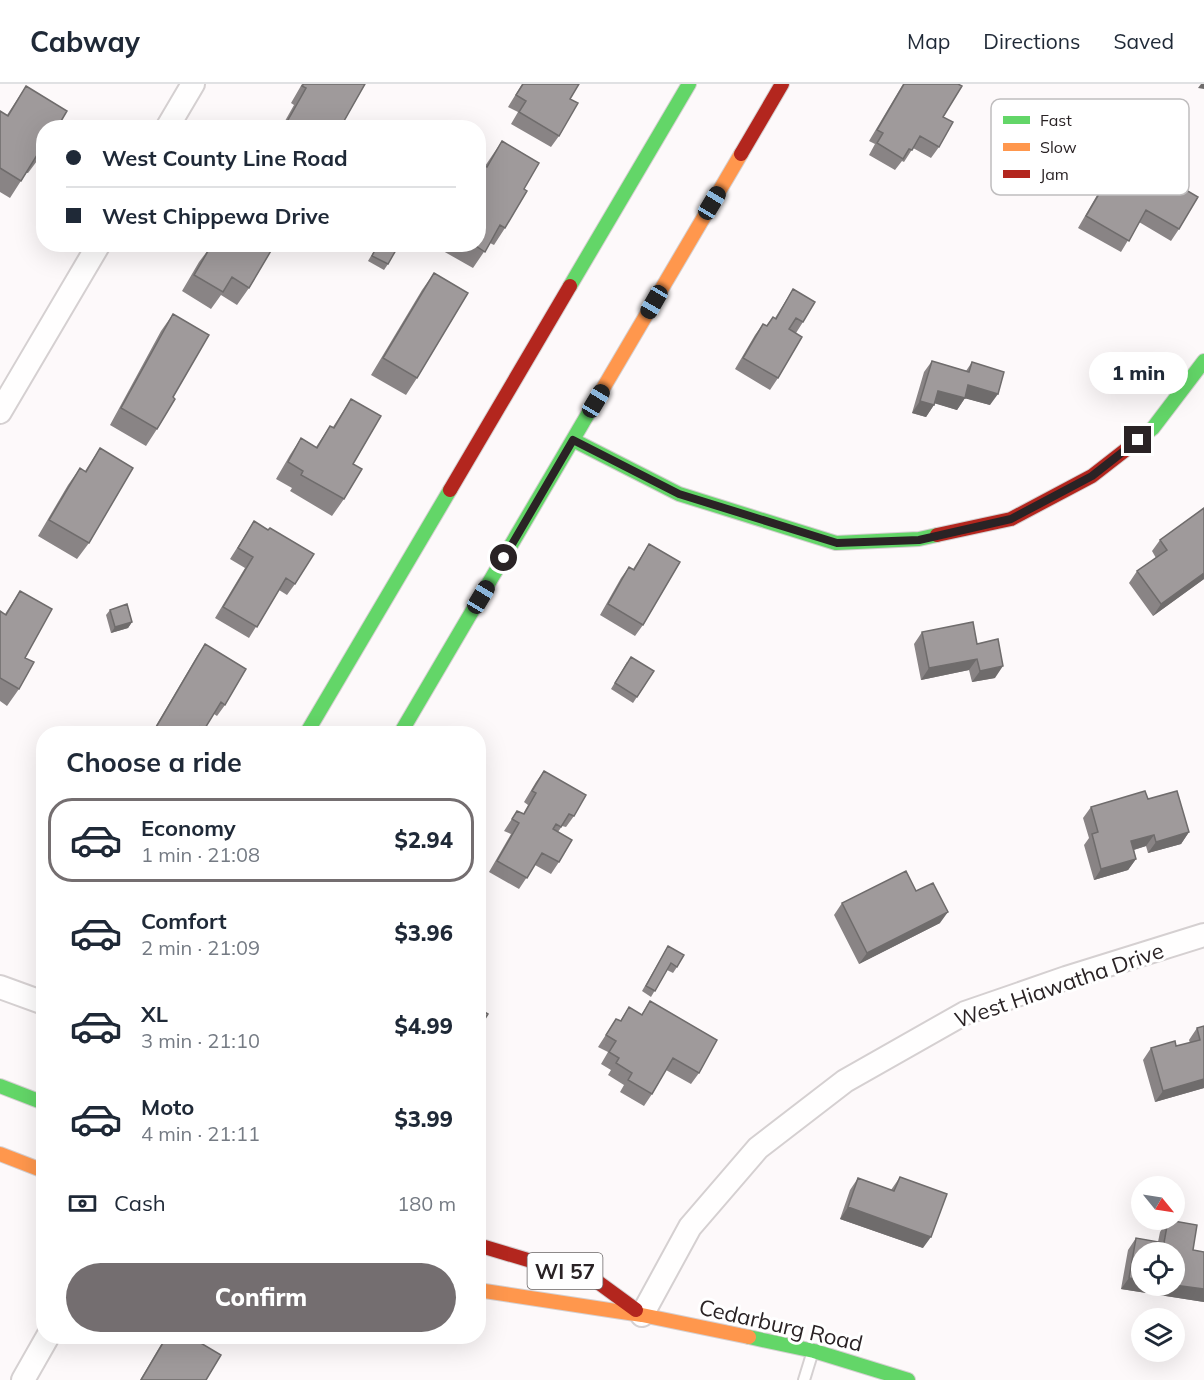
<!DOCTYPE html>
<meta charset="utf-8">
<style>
:root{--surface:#fff;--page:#f6f6f7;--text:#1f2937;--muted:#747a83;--line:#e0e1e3;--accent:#746e70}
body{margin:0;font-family:Mulish,sans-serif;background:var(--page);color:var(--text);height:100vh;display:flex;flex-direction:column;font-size:22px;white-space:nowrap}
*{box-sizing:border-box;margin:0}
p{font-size:20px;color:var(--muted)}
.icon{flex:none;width:33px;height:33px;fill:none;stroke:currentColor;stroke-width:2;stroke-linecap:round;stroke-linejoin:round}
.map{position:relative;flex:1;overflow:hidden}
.panel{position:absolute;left:36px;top:642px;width:450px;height:618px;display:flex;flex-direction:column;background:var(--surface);border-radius:24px;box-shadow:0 6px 24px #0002}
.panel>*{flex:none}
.guide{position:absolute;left:36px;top:36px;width:450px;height:132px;border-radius:24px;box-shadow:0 6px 24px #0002;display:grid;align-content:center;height:132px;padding:0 30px;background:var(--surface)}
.needle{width:39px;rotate:120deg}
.controls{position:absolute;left:1131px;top:1092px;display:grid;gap:12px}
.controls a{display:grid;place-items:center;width:54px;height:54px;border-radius:50%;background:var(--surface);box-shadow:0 6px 24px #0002;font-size:30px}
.end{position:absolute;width:27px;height:27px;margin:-14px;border:8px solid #2a2325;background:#fff;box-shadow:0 0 0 3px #fff}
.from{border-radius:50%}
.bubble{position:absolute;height:42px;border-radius:21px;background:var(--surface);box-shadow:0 6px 24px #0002;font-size:20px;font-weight:800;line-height:42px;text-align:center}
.car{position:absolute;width:18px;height:36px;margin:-18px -9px;border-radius:8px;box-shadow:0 0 4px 2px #0007;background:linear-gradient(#222 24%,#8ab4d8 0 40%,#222 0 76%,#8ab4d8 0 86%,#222 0)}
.guide b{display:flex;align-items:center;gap:21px;height:57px;font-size:22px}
.guide b+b{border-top:2px solid var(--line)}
.guide i{width:15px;height:15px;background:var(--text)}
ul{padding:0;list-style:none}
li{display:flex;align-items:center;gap:18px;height:84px;margin:0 12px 9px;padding:0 18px;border:3px solid transparent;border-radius:24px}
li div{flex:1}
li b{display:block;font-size:22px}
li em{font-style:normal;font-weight:800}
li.selected{border-color:var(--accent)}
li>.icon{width:54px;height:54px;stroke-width:1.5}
h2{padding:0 30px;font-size:27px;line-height:72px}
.pay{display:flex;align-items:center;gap:15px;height:66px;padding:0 30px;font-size:22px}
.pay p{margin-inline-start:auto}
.button{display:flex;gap:12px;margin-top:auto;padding:12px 30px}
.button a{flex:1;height:69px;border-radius:36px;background:var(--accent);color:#fff;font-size:24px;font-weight:800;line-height:69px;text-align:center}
header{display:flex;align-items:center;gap:36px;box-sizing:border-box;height:84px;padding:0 30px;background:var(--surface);border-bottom:2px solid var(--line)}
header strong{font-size:28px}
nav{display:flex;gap:33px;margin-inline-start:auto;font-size:21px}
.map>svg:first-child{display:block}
</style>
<header>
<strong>Cabway</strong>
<nav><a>Map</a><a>Directions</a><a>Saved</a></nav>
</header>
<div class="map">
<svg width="1204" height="1296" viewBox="0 0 1204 1296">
<rect width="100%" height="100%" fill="#fdf9fa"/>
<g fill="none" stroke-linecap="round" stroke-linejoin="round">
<defs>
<path id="lane" d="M804 1296 812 1270"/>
<path id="street" d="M167 44 193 0
M0 328 99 160
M0 903 44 919
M642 1231 690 1143 758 1064 845 997 965 929 1066 894 1204 851
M23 1296 48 1252"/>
<path id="fast" d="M570 202 689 0
M573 356 679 410 836 459 919 455 937 451
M1128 364 1153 344 1204 277
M306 650 450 406
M400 650 595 318
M0 1002 44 1019
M749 1253 814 1267 908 1296"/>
<path id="slow" d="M595 318 741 70
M0 1070 44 1087
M478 1206 642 1231 749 1253"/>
<path id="jam" d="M741 70 782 0
M450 406 570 202
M937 451 1011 435 1092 392 1128 364
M478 1161 595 1196 636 1226"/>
</defs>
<!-- lane casing -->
<use href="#lane" stroke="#d5d0d1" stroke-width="14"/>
<!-- street casing -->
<use href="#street" stroke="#d5d0d1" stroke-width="26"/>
<!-- fast casing -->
<use href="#fast" stroke="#d5d0d1" stroke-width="16"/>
<!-- slow casing -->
<use href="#slow" stroke="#d5d0d1" stroke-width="16"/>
<!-- jam casing -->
<use href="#jam" stroke="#d5d0d1" stroke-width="16"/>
<!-- lane -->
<use href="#lane" stroke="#fffefe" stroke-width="10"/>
<!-- street -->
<use href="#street" stroke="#fffefe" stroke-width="22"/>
<!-- fast -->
<use href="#fast" stroke="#63d668" stroke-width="14"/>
<!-- slow -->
<use href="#slow" stroke="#ff974d" stroke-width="14"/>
<!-- jam -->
<use href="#jam" stroke="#b3261e" stroke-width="14"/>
</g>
<!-- wall -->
<path fill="#898485" d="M302 0H365L340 44H281L294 21 291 19Z
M522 0H579L570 15 559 52 551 63 511 40 518 28 508 23Z
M903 0H958L943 33 939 63 931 74 913 64 904 78 902 77 895 86 869 71 875 60 869 57Z
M26 2 40 73 28 89H26L10 114 0 108V27L7 31Z
M502 57 524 105 505 144 494 161 490 159 473 184 443 167 447 160H478L485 82Z
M1123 69 1179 145 1171 157 1139 138 1121 168 1078 144 1115 80Z
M216 160H275L249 204 237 221 221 211 211 225 182 207 199 178 211 162 215 164 217 161Z
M378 160H386L388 180 384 186 368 177Z
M434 189 417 294 406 311 371 291 422 206Z
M793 205 803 238 796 249 778 294 770 306 735 285 755 251 763 240 766 242 773 233 775 234Z
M173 230 157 345 146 362 110 341 161 247Z
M932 277 966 287 972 278 990 321 965 314 957 326 935 319 926 333 912 329 924 288Z
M351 315 353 380 344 415 332 432 290 407 292 404 276 395 290 371 301 354 316 363 330 342 333 343Z
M100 364 89 459 77 475 38 452 68 401 80 384 85 387Z
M1204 424V495L1153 532 1129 499 1137 487 1156 474 1152 467 1160 456Z
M254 437 295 500 287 511 279 506 249 554 215 534 245 484 230 475Z
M649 460 643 541 635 552 600 531 621 494 629 483 633 485Z
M20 507 25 574 19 605 7 622 0 617V527L5 530Z
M110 526 132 538 128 544 111 549 106 531Z
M922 548 977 560 995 594 972 598 969 586 921 596 914 560Z
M205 560 225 621 217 632 214 630 201 650H151L197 572Z
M627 578 654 587 633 619 611 605Z
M544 687 574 732 566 743 562 742 558 748 559 778 551 790 535 781 519 805 489 788 511 750 504 747 517 727 523 730 528 721 524 718 536 698Z
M1148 715 1189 748 1181 760 1148 769 1146 762 1134 766 1136 775 1128 786 1094 796 1084 761 1089 754 1083 734 1091 723Z
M916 807 940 839 859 880 834 831 842 819Z
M668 862 677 883 673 889 667 886 651 913 642 907Z
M650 917 699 989 691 1000 666 986 652 1010 644 1022 620 1008 624 1001 608 991 611 986 601 980 608 968 598 963 616 935 620 937 629 923 641 931Z
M1204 942V1004L1155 1018 1143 976 1151 964 1176 962 1190 959 1189 956 1197 944Z
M900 1093 923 1164 840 1135 850 1106 858 1094 891 1106Z
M1168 1136 1193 1166 1204 1168V1218L1121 1205 1128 1166 1136 1154 1158 1158 1160 1148Z
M166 1252 183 1257 187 1252 206 1296H140Z"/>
<!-- shaded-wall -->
<path fill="#6f6c6c" d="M1201 0H1204V5L1198 4Z
M968 301 998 310 990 321 960 313Z
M938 307 965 314 957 326 930 318Z
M920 317 934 321 926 333 912 329Z
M1204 489V495L1153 532 1161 520Z
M132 538 128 544 111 549 115 543Z
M977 575 969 586 921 596 929 584Z
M1003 582 995 594 972 598 980 587Z
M1189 748 1181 760 1148 769 1156 758Z
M1154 751 1146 762 1123 769 1131 757Z
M1136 775 1128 786 1094 796 1101 785Z
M948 828 940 839 859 880 867 869Z
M1204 995V1004L1155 1018 1163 1007Z
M848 1123 931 1153 923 1164 840 1135Z
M1129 1194 1142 1196V1202L1174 1201 1204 1205V1218L1121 1205Z"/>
<!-- building -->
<path fill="#9f9a9b" stroke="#6f6c6c" stroke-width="1.5" d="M304 0H365L340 44H289L292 38 288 36 306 4 302 2Z
M523 0H579L570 15 578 19 559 52 519 28 526 17 516 11Z
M904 0H958L962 2 943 33 953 38 939 63 920 52 912 66 909 65 903 75 877 59 883 49 877 46Z
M26 2 67 27 57 44H44V66L40 73 37 71 21 97 0 84V27L8 32Z
M502 57 539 79 524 105 527 107 505 144 500 141 485 168 473 160H478V85L481 80 487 83Z
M1123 69 1198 113 1179 145 1146 126 1129 157 1086 132Z
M219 160H275L249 204 232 193 223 208 194 191 211 162 217 165Z
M378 160H386L396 166 388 180 372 172Z
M434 189 468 209 417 294 383 274Z
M793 205 815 218 803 238 796 234 789 245 802 253 778 294 743 274 763 240 767 242 773 233 776 235Z
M173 230 209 251 173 313 175 315 157 345 121 324Z
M932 277 969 288 972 278 1004 288 998 310 968 301 965 314 938 307 934 321 920 317Z
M351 315 381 332 353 380 362 385 344 415 301 391 303 387 288 378 301 354 317 364 330 342 334 344Z
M100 364 133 384 89 459 49 436 80 384 86 388Z
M1204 424V489L1161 520 1137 487 1167 466 1160 456Z
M254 437 268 446 270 444 314 470 295 500 286 494 257 543 223 523 253 473 238 464Z
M649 460 680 478 643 541 608 520 629 483 634 486Z
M20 507 52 525 25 574 34 578 19 605 0 594V527L6 531Z
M127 520 132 538 115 543 110 526Z
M973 538 977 560 998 555 1003 582 980 587 977 575 929 584 922 548Z
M205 560 246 585 225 621 221 618 204 646 200 643 197 650H152Z
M631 573 654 587 637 613 615 599Z
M544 687 586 711 574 732 569 730 561 743 556 740 553 745 572 756 559 778 542 769 527 794 497 777 519 739 512 735 517 727 524 730 536 709 532 707Z
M1145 707 1148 715 1177 707 1189 748 1156 758 1154 751 1131 757 1136 775 1101 785 1092 750 1098 748 1091 723Z
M906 787 916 807 933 799 948 828 867 869 842 819Z
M668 862 684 871 677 883 671 879 655 907 646 902Z
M650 917 717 956 699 989 673 974 652 1010 628 996 632 989 616 979 619 974 609 968 616 957 606 951 616 935 621 937 629 923 642 931Z
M478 924 488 930 478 946Z
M1204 942V995L1163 1007 1151 964 1175 957 1176 962 1200 956 1197 944Z
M900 1093 947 1110 931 1153 848 1123 858 1094 894 1107Z
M1168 1136 1197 1141 1193 1166 1204 1168V1205L1174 1201V1168H1142V1196L1129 1194 1136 1154 1164 1159Z
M167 1252H176L184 1257 187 1252H189L221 1271 206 1296H141Z"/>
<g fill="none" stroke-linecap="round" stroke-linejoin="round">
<!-- route -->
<path stroke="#2a2325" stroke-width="8" d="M504 474 573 356 679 410 837 459 919 456 1011 435 1092 392 1138 356"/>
</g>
<g text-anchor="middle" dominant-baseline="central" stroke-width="6" stroke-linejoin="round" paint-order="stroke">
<!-- shield labels -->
<rect fill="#fff" stroke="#6a6566" stroke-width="1.5" x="527.5" y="1169" width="75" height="36" rx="4.5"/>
<g font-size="21" font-weight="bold" fill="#2a2325">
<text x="565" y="1187">WI 57</text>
</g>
<!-- street labels -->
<g font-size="22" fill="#2a2325" stroke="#fff">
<text transform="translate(1059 901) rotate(-19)">West Hiawatha Drive</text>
<text transform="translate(781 1241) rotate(13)">Cedarburg Road</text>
</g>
</g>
<!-- legend -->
<rect x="991" y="15" width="198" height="96" rx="9" fill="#fff" stroke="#bfbdbe" stroke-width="1.5"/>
<rect x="1003" y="32" width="27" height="8" fill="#63d668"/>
<rect x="1003" y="59" width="27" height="8" fill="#ff974d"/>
<rect x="1003" y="86" width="27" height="8" fill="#b3261e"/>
<g font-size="16" fill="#2a2325">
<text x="1040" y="42">Fast</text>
<text x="1040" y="69">Slow</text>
<text x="1040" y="96">Jam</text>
</g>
</svg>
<div class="controls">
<a><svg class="needle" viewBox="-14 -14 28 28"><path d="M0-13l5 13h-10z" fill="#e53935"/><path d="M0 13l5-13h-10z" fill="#747a83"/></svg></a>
<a><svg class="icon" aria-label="locate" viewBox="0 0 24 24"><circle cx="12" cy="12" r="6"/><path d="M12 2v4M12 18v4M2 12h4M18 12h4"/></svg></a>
<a><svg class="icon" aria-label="layers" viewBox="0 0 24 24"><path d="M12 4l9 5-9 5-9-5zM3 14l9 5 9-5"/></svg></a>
</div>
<i class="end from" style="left:504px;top:474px"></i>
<i class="end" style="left:1138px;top:356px"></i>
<div class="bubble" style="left:1089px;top:268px;width:99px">1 min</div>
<i class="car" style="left:712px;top:119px;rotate:31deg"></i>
<i class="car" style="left:654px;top:218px;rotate:210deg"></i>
<i class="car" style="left:596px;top:317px;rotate:31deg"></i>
<i class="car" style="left:481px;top:513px;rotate:31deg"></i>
<div class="guide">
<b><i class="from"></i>West County Line Road</b>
<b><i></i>West Chippewa Drive</b>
</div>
<section class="panel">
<h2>Choose a ride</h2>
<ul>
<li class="selected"><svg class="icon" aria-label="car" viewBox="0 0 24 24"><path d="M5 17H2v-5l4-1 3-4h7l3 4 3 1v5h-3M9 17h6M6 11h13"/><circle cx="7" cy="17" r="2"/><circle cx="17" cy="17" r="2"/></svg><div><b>Economy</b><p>1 min · 21:08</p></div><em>$2.94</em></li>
<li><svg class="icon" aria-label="car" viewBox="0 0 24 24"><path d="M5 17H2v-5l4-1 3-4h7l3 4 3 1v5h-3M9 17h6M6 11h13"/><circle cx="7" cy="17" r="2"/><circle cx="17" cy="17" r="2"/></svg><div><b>Comfort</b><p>2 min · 21:09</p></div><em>$3.96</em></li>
<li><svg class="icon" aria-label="car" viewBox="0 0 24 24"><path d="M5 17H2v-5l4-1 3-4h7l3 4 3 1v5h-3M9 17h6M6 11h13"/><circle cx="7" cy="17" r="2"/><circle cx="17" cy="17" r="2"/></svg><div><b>XL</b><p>3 min · 21:10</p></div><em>$4.99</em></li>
<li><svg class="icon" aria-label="car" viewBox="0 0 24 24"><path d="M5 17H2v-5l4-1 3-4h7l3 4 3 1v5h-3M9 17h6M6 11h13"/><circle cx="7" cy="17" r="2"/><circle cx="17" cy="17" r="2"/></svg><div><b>Moto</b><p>4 min · 21:11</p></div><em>$3.99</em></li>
</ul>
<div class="pay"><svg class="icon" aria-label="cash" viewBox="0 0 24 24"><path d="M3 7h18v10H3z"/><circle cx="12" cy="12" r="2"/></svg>Cash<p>180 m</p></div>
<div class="button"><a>Confirm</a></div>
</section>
</div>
